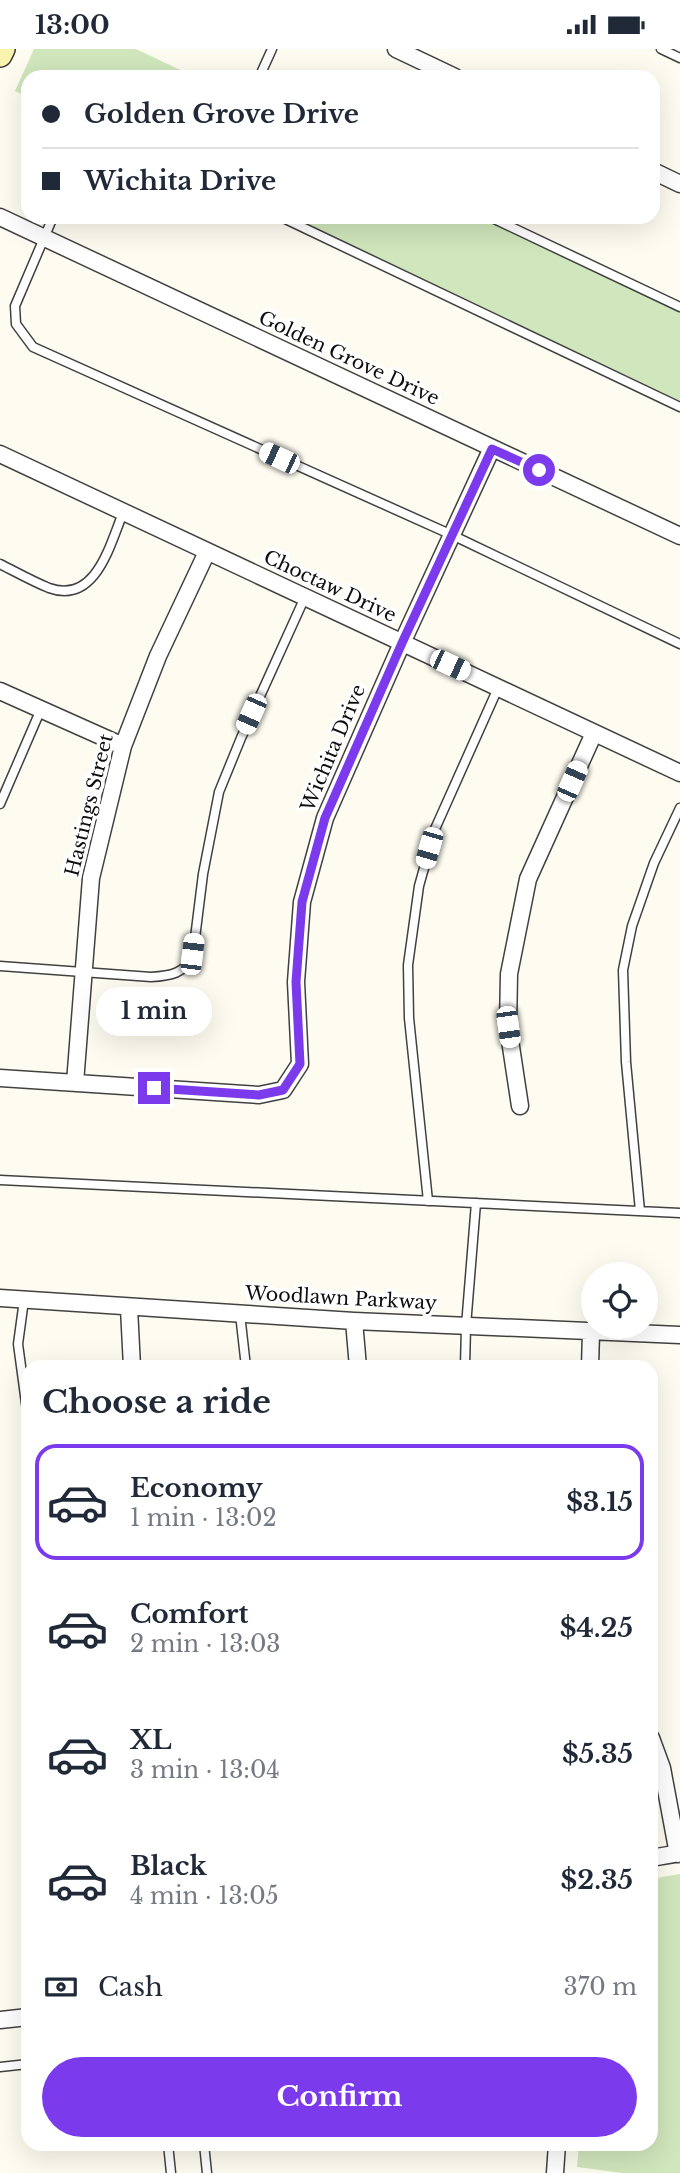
<!DOCTYPE html>
<meta charset="utf-8">
<style>
:root{--surface:#fff;--page:#f2f2f3;--text:#1f2937;--muted:#747a83;--line:#e0e1e3;--accent:#7c3aed}
body{margin:0;font-family:"Libre Baskerville",serif;background:var(--page);color:var(--text);height:100vh;display:flex;flex-direction:column;font-size:26px;white-space:nowrap}
*{box-sizing:border-box;margin:0}
p{font-size:23px;color:var(--muted)}
.icon{flex:none;width:38px;height:38px;fill:none;stroke:currentColor;stroke-width:2;stroke-linecap:round;stroke-linejoin:round}
.map{position:relative;flex:1;overflow:hidden}
.panel{position:absolute;left:21px;top:1311px;width:637px;height:791px;display:flex;flex-direction:column;background:var(--surface);border-radius:21px;box-shadow:0 7px 28px #0002}
.panel>*{flex:none}
.banner{position:absolute;left:21px;top:21px;width:639px;height:154px;border-radius:21px;box-shadow:0 7px 28px #0002;display:grid;align-content:center;height:154px;padding:0 21px;background:var(--surface)}
.controls{position:absolute;left:581px;top:1213px;display:grid;gap:14px}
.controls a{display:grid;place-items:center;width:77px;height:77px;border-radius:50%;background:var(--surface);box-shadow:0 7px 28px #0002;font-size:35px}
.end{position:absolute;width:32px;height:32px;margin:-16px;border:9px solid #7c3aed;background:#fff;box-shadow:0 0 0 4px #fff}
.from{border-radius:50%}
.bubble{position:absolute;height:49px;border-radius:24px;background:var(--surface);box-shadow:0 7px 28px #0002;font-size:23px;font-weight:700;line-height:49px;text-align:center}
.car{position:absolute;width:21px;height:42px;margin:-21px -10px;border-radius:9px;box-shadow:0 0 5px 2px #0007;background:linear-gradient(#fff 24%,#345 0 40%,#fff 0 76%,#345 0 86%,#fff 0)}
.banner b{display:flex;align-items:center;gap:24px;height:66px;font-size:26px}
.banner b+b{border-top:2px solid var(--line)}
.banner i{width:18px;height:18px;background:var(--text)}
ul{padding:0;list-style:none}
li{display:flex;align-items:center;gap:21px;height:116px;margin:0 14px 10px;padding:0 7px;border:4px solid transparent;border-radius:21px}
li div{flex:1}
li b{display:block;font-size:26px}
li em{font-style:normal;font-weight:700}
li.on{border-color:var(--accent)}
li>.icon{width:63px;height:63px;stroke-width:1.5}
h2{padding:0 21px;font-size:32px;line-height:84px}
.pay{display:flex;align-items:center;gap:18px;height:77px;padding:0 21px;font-size:26px}
.pay p{margin-inline-start:auto}
.button{display:flex;gap:14px;margin-top:auto;padding:14px 21px}
.button a{flex:1;height:80px;border-radius:42px;background:var(--accent);color:#fff;font-size:28px;font-weight:700;line-height:80px;text-align:center}
.status{display:flex;justify-content:space-between;align-items:center;height:49px;padding:0 35px;background:var(--surface);direction:ltr}
.status svg{height:19px;fill:currentColor}
.map>svg:first-child{display:block}
</style>
<div class="status"><b>13:00</b><svg viewBox="0 0 49 12"><path d="M0 12V9h3v3zM5 12V6h3v6zM10 12V3h3v9zM15 12V0h3v12zM26 1h20v11H26zM47 4h2v5h-2z"/></svg></div>
<div class="map">
<svg width="680" height="2124" viewBox="0 0 680 2124">
<rect width="100%" height="100%" fill="#fefcf0"/>
<!-- green -->
<path fill="#d0e6bc" d="M34 0H136L195 28H28V48L15 42Z
M281 168H490L680 258V358Z
M680 1825V2124H622L577 2118 579 2095H651V1830Z"/>
<g fill="none" stroke-linecap="round" stroke-linejoin="round">
<defs>
<path id="lane" d="M661 0 680 9
M262 28V22L272 0
M53 168 15 257 16 275 33 298 452 486 680 595
M281 168 680 358
M490 168 680 258
M0 515C16 523 32 532 49 539 96 556 110 495 123 464
M0 755 41 660
M0 917 151 928C169 927 186 925 193 905L203 825 219 743 241 689 305 548
M0 1131 680 1164
M428 1152 409 969 408 916 419 837 435 780 498 639
M640 1162 626 1013 623 921 632 877 654 814 680 759
M24 1251 18 1295 28 1369
M240 1265 246 1318
M465 1318 466 1277 476 1154
M0 2018 28 2015
M168 2095 171 2124
M204 2095 207 2124"/>
<path id="street" d="M396 0 455 28
M653 122 680 135
M0 168 680 487
M0 405 680 724
M0 642 123 697
M0 1029 259 1046 283 1041 300 1015 296 933 302 853 325 769 402 594 492 399
M75 1034 91 829 123 697 158 607 207 503
M520 1057 508 978 509 925 528 830 594 684
M0 1249 354 1272 680 1286
M129 1259 132 1318
M354 1272 358 1318
M590 1318 591 1283
M651 1689 662 1719 678 1805
M651 1809 680 1804
M0 1971 28 1968
M555 2124 557 2095"/>
<path id="secondary" d="M0 6 3 0"/>
</defs>
<!-- lane casing -->
<use href="#lane" stroke="#414141" stroke-width="11"/>
<!-- street casing -->
<use href="#street" stroke="#414141" stroke-width="19"/>
<!-- secondary casing -->
<use href="#secondary" stroke="#303030" stroke-width="26"/>
<!-- lane -->
<use href="#lane" stroke="#fff" stroke-width="8"/>
<!-- street -->
<use href="#street" stroke="#fff" stroke-width="16"/>
<!-- secondary -->
<use href="#secondary" stroke="#f9f3b0" stroke-width="23"/>
</g>
<g fill="none" stroke-linecap="round" stroke-linejoin="round">
<!-- route -->
<path stroke="#7c3aed" stroke-width="9" d="M154 1039 259 1046 283 1041 300 1015 296 933 302 853 325 769 402 594 492 400 539 421"/>
</g>
<g text-anchor="middle" dominant-baseline="central" stroke-width="7" stroke-linejoin="round" paint-order="stroke">
<!-- street labels -->
<g font-size="19" fill="#0e0e0e" stroke="#fff">
<text transform="translate(349 309) rotate(25)">Golden Grove Drive</text>
<text transform="translate(330 537) rotate(25)">Choctaw Drive</text>
<text transform="translate(333 699) rotate(-67)">Wichita Drive</text>
<text transform="translate(89 756) rotate(-76)">Hastings Street</text>
<text transform="translate(341 1249) rotate(3)">Woodlawn Parkway</text>
</g>
</g>
</svg>
<div class="controls">
<a><svg class="icon" aria-label="locate" viewBox="0 0 24 24"><circle cx="12" cy="12" r="6"/><path d="M12 2v4M12 18v4M2 12h4M18 12h4"/></svg></a>
</div>
<i class="end from" style="left:539px;top:421px"></i>
<i class="end" style="left:154px;top:1039px"></i>
<div class="bubble" style="left:96px;top:938px;width:116px">1 min</div>
<i class="car" style="left:279px;top:409px;rotate:295deg"></i>
<i class="car" style="left:450px;top:616px;rotate:115deg"></i>
<i class="car" style="left:251px;top:665px;rotate:204deg"></i>
<i class="car" style="left:572px;top:732px;rotate:24deg"></i>
<i class="car" style="left:429px;top:799px;rotate:196deg"></i>
<i class="car" style="left:192px;top:905px;rotate:7deg"></i>
<i class="car" style="left:508px;top:978px;rotate:172deg"></i>
<div class="banner">
<b><i class="from"></i>Golden Grove Drive</b>
<b><i></i>Wichita Drive</b>
</div>
<section class="panel">
<h2>Choose a ride</h2>
<ul>
<li class="on"><svg class="icon" aria-label="car" viewBox="0 0 24 24"><path d="M5 17H2v-5l4-1 3-4h7l3 4 3 1v5h-3M9 17h6M6 11h13"/><circle cx="7" cy="17" r="2"/><circle cx="17" cy="17" r="2"/></svg><div><b>Economy</b><p>1 min · 13:02</p></div><em>$3.15</em></li>
<li><svg class="icon" aria-label="car" viewBox="0 0 24 24"><path d="M5 17H2v-5l4-1 3-4h7l3 4 3 1v5h-3M9 17h6M6 11h13"/><circle cx="7" cy="17" r="2"/><circle cx="17" cy="17" r="2"/></svg><div><b>Comfort</b><p>2 min · 13:03</p></div><em>$4.25</em></li>
<li><svg class="icon" aria-label="car" viewBox="0 0 24 24"><path d="M5 17H2v-5l4-1 3-4h7l3 4 3 1v5h-3M9 17h6M6 11h13"/><circle cx="7" cy="17" r="2"/><circle cx="17" cy="17" r="2"/></svg><div><b>XL</b><p>3 min · 13:04</p></div><em>$5.35</em></li>
<li><svg class="icon" aria-label="car" viewBox="0 0 24 24"><path d="M5 17H2v-5l4-1 3-4h7l3 4 3 1v5h-3M9 17h6M6 11h13"/><circle cx="7" cy="17" r="2"/><circle cx="17" cy="17" r="2"/></svg><div><b>Black</b><p>4 min · 13:05</p></div><em>$2.35</em></li>
</ul>
<div class="pay"><svg class="icon" aria-label="cash" viewBox="0 0 24 24"><path d="M3 7h18v10H3z"/><circle cx="12" cy="12" r="2"/></svg>Cash<p>370 m</p></div>
<div class="button"><a>Confirm</a></div>
</section>
</div>
